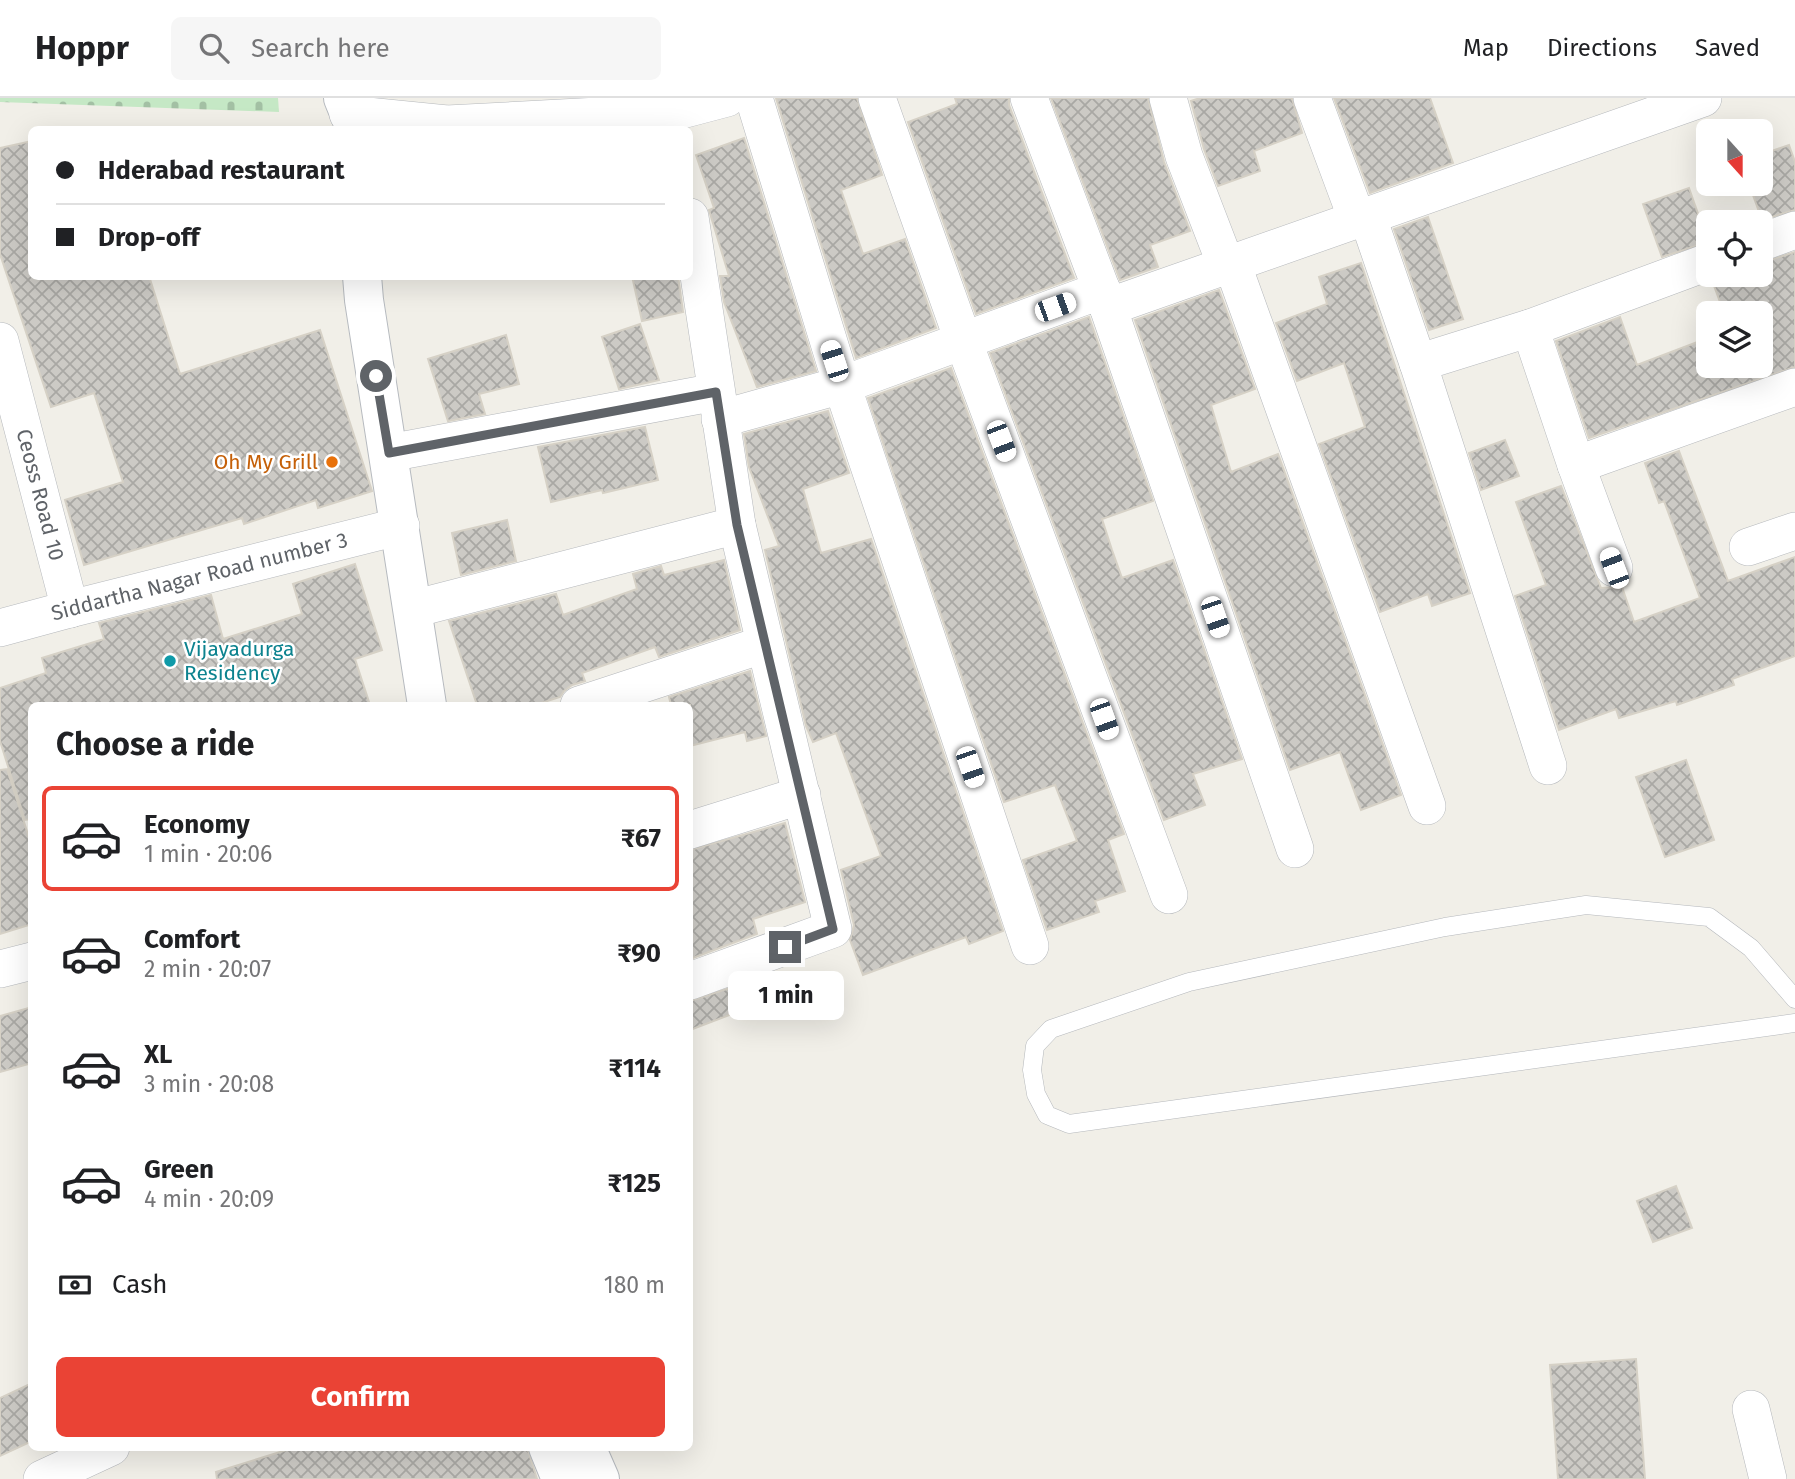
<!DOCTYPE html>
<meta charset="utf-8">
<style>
:root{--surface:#fff;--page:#f6f6f6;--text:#202124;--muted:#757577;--line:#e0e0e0;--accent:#ea4335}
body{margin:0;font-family:"Fira Sans",sans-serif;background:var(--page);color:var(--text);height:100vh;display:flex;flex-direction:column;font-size:26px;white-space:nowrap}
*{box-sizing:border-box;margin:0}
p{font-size:23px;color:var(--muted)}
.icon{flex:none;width:38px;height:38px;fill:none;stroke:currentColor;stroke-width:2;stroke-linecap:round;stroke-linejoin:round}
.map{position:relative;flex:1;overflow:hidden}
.sheet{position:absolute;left:28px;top:604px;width:665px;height:749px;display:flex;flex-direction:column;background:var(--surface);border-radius:10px;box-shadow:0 7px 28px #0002}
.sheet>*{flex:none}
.top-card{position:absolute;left:28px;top:28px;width:665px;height:154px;border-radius:10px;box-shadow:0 7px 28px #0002;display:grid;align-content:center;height:154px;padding:0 28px;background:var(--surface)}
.needle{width:46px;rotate:159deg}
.fabs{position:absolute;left:1696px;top:21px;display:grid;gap:14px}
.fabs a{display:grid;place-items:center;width:77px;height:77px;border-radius:10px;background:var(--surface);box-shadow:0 7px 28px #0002;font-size:35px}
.end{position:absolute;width:32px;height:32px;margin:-16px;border:9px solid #5f6368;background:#fff;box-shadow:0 0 0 4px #fff}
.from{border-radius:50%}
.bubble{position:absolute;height:49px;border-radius:10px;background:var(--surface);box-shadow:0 7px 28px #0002;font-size:23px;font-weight:700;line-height:49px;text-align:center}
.car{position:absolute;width:21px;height:42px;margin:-21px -10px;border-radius:9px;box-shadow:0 0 5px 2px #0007;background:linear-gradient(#fff 24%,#345 0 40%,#fff 0 76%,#345 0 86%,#fff 0)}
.top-card b{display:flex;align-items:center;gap:24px;height:66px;font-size:26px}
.top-card b+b{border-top:2px solid var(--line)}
.top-card i{width:18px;height:18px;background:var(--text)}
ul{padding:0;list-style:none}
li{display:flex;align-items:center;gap:21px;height:105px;margin:0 14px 10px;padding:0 14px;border:4px solid transparent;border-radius:10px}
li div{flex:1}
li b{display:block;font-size:26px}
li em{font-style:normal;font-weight:700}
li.active{border-color:var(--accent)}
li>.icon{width:63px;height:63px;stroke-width:1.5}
h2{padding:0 28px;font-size:32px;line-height:84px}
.pay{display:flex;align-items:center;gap:18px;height:77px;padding:0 28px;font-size:26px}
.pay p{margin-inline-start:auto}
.cta{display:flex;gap:14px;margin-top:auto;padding:14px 28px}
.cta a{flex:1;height:80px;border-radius:10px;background:var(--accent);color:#fff;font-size:28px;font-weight:700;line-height:80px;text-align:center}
header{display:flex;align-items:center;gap:42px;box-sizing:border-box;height:98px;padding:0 35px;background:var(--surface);border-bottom:2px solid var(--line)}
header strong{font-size:33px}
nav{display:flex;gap:38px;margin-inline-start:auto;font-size:24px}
.search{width:490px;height:63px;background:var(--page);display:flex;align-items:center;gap:18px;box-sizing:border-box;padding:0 24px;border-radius:10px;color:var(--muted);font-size:26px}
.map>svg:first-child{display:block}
</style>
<header>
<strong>Hoppr</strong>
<div class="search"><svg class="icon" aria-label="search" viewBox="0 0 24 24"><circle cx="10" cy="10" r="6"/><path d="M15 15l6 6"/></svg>Search here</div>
<nav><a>Map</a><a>Directions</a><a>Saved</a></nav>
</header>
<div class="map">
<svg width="1795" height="1381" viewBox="0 0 1795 1381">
<defs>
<pattern id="cemetery-stones" width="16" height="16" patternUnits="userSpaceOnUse" patternTransform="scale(1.75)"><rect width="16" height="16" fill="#c5e8c5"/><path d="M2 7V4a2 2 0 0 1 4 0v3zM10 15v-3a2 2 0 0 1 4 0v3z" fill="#a3c0a4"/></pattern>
<pattern id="building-cross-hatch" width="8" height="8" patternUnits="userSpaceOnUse" patternTransform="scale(1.75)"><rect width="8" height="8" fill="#cccac5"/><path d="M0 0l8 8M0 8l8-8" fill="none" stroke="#a9a8a4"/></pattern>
</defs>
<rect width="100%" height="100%" fill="#f1efe8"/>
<!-- cemetery -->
<path fill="url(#cemetery-stones)" d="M0 0H278L279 14 0 4Z"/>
<!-- building -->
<path fill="url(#building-cross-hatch)" stroke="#d6d1c6" stroke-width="2" d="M776 0H857L882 77 841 92 863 156 905 141 936 230 856 260Z
M955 0H1009V7L1074 180 976 216 908 24 957 6Z
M1051 0H1148L1164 64 1190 133 1150 147 1158 169 1120 182Z
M1200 0H1292L1302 35 1254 53 1260 73 1218 88 1204 51 1191 3Z
M1334 0H1430L1453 65 1370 95Z
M744 40 816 273 757 289 724 204 720 178H729L709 112 714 110 696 57Z
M32 43V178H149L180 276 320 232 372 393 318 410 316 402 244 426 242 420 84 467 65 402 123 384 94 295 51 309 0 156V50Z
M1789 47 1795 64V112L1762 122 1749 86H1760V57Z
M1689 90 1708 144 1662 159 1643 106Z
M1428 119 1463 221 1429 232 1394 131Z
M1795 154V269L1589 340 1556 243 1620 219 1637 267 1708 240V268H1760V215H1724L1713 185 1725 177H1760V165Z
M1361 165 1470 495 1432 508 1428 496 1380 514 1319 346 1365 329 1344 265 1297 283 1276 225 1327 206 1319 179Z
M632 178H678L683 214 642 223Z
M1219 192 1255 291 1211 307 1231 374 1278 356 1401 697 1361 712 1340 654 1290 672 1135 222Z
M1089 219 1153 403 1102 421 1112 452 1122 480 1173 462 1242 661 1193 676 1205 707 1164 722 990 255Z
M640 226 659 282 619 291 602 239Z
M506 237 519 286 479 296 485 316 448 323 428 261Z
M951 270 1124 736 1108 742 1125 793 1095 803 1099 814 1047 832 1023 762 1077 743 1055 687 1004 704 868 300Z
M828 313 849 375 803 391 821 455 871 441 1003 833 969 846 966 839 863 877 850 842 854 827 841 772 881 758 836 635 813 644 806 628 765 452 779 448 749 369 744 336Z
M645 329 658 382 603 395 602 392 551 404 538 349Z
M1505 342 1519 378 1481 392 1469 355Z
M1679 353 1728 483 1795 459V558L1732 581 1734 587 1677 607 1676 603 1619 620 1616 611 1559 632 1515 498 1546 487 1516 404 1561 388 1601 490 1622 489 1634 524 1700 500 1664 403 1659 405 1645 365Z
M507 422 516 463 461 477 452 435Z
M724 462 740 532 659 559 655 549 582 575 585 583 572 587 564 593 560 599 535 607H477L449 523 556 496 563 517 637 491 633 476 661 468 664 477Z
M355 466 382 552 355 561 370 607H32V721L25 722 0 643V590L46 575 42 560 104 541 99 525 211 497 223 541 302 516 293 486Z
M750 573 766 638 747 643 745 634 690 648V607H671L669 599Z
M1686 662 1714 742 1665 759 1636 679Z
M7 671 32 749V826L0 836V672Z
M785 725 805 804 753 821 757 836 690 861V752Z
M745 885 753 908 690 932V903Z
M32 909V965L0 974V918Z
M1676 1088 1692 1130 1653 1144 1637 1103Z
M1636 1261 1645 1381H1558L1550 1267Z
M32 1285V1343L0 1358V1300Z
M296 1349H527L537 1381H217L216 1374Z"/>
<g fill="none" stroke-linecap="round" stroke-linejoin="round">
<defs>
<path id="lane" d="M1795 901 1751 850 1709 819 1586 807 1445 829 1189 884 1051 931 1035 948 1032 972 1036 996 1047 1017 1069 1026 1795 925"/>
<g id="street">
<path d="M754 0 842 287 1030 848"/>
<path d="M877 0 963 242 1169 797"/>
<path d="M1029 0 1108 209 1295 751"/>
<path d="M1168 0 1184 58 1226 167"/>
<path d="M1312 0 1357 121"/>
<path d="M348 16 447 26 674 14 727 0"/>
<path d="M1367 117 1418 265 1548 668"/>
<path d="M690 119 737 427 833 831 690 883"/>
<path d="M1760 145 1795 132"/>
<path d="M1232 165 1427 708"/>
<path d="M1108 209 1703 0"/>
<path d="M1530 230 1576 367 1614 470"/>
<path id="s1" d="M0 243 70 511"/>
<path d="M1418 265 1530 230 1708 164"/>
<path d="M720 321 842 287 1102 192"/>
<path d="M389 355 716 294"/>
<path d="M1576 367 1795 289"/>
<path d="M1748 449 1795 433"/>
<path d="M413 511 737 427"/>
<path id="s2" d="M0 530 70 511 401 428"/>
<path d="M579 607 765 546"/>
<path d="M690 732 802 697"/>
<path d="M0 871 32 863"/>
<path d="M1751 1311 1768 1381"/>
<path d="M42 1381 111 1349"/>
</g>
<path id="secondary" d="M343 0 356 32
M362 178 364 202 427 607
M548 1349 561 1381
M586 1349 600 1381"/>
</defs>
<!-- lane casing -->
<use href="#lane" stroke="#b5b8bc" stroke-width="19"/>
<!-- street casing -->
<use href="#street" stroke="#b5b8bc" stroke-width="38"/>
<!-- secondary casing -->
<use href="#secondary" stroke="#b6babf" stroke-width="40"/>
<!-- lane -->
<use href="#lane" stroke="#fff" stroke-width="18"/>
<!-- street -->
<use href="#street" stroke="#fff" stroke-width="37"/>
<!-- secondary -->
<use href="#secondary" stroke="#fff" stroke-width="38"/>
</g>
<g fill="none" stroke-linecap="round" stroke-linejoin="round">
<!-- route -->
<path stroke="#5f6368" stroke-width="9" d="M376 278 389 355 716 294 737 427 833 831 785 849"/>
</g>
<!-- markers -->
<circle fill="#e8710a" stroke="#fff" stroke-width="2.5" cx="332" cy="364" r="7"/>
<circle fill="#0f9aa8" stroke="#fff" stroke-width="2.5" cx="170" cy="563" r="7"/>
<g text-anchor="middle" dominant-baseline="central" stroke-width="5" stroke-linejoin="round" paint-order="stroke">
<!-- food labels -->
<g font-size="21" fill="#c56008" stroke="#fff" text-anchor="end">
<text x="318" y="364">Oh My Grill</text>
</g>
<!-- street labels -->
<g font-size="21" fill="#5f6368" stroke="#fff">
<text stroke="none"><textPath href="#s1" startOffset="159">Ceoss Road 10</textPath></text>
<text stroke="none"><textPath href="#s2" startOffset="206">Siddartha Nagar Road number 3</textPath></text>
</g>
<!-- culture labels -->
<g font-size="21" fill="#0d838f" stroke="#fff" text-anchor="start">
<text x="184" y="551">Vijayadurga<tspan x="184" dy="24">Residency</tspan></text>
</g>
</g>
</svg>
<div class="fabs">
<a><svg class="needle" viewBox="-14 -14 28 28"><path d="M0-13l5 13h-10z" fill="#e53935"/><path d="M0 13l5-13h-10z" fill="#757577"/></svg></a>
<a><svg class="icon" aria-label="locate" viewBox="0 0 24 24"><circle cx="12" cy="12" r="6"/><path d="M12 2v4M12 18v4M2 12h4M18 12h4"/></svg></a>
<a><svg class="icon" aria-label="layers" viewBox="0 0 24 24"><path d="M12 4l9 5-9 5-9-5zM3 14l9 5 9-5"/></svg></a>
</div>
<i class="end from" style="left:376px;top:278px"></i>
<i class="end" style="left:785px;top:849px"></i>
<div class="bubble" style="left:728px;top:873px;width:116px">1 min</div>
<i class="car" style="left:1055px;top:209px;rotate:70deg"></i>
<i class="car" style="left:834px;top:263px;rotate:342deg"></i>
<i class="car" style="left:1001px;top:343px;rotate:159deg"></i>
<i class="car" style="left:1614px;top:470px;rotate:339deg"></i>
<i class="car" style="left:1215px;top:519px;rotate:161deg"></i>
<i class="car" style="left:1104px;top:621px;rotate:160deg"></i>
<i class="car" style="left:970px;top:669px;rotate:161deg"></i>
<div class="top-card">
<b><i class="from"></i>Hderabad restaurant</b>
<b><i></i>Drop-off</b>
</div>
<section class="sheet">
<h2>Choose a ride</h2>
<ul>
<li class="active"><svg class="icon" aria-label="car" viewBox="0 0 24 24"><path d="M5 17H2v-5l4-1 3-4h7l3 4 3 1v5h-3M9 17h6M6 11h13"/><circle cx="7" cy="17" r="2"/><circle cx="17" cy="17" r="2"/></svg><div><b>Economy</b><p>1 min · 20:06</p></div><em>₹67</em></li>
<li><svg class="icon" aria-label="car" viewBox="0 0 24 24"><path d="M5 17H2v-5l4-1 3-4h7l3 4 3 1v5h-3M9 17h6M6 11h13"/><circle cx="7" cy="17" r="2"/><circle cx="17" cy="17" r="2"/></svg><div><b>Comfort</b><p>2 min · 20:07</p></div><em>₹90</em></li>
<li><svg class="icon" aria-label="car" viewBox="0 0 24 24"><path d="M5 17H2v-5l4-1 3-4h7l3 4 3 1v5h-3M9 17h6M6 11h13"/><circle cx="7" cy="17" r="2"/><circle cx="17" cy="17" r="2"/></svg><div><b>XL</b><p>3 min · 20:08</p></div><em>₹114</em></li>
<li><svg class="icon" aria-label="car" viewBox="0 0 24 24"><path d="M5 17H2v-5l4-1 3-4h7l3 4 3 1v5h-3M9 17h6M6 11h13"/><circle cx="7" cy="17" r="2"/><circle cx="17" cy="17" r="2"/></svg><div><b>Green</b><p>4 min · 20:09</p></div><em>₹125</em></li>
</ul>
<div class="pay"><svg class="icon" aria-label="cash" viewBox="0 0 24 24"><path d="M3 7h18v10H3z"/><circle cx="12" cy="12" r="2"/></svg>Cash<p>180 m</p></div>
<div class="cta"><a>Confirm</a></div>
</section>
</div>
